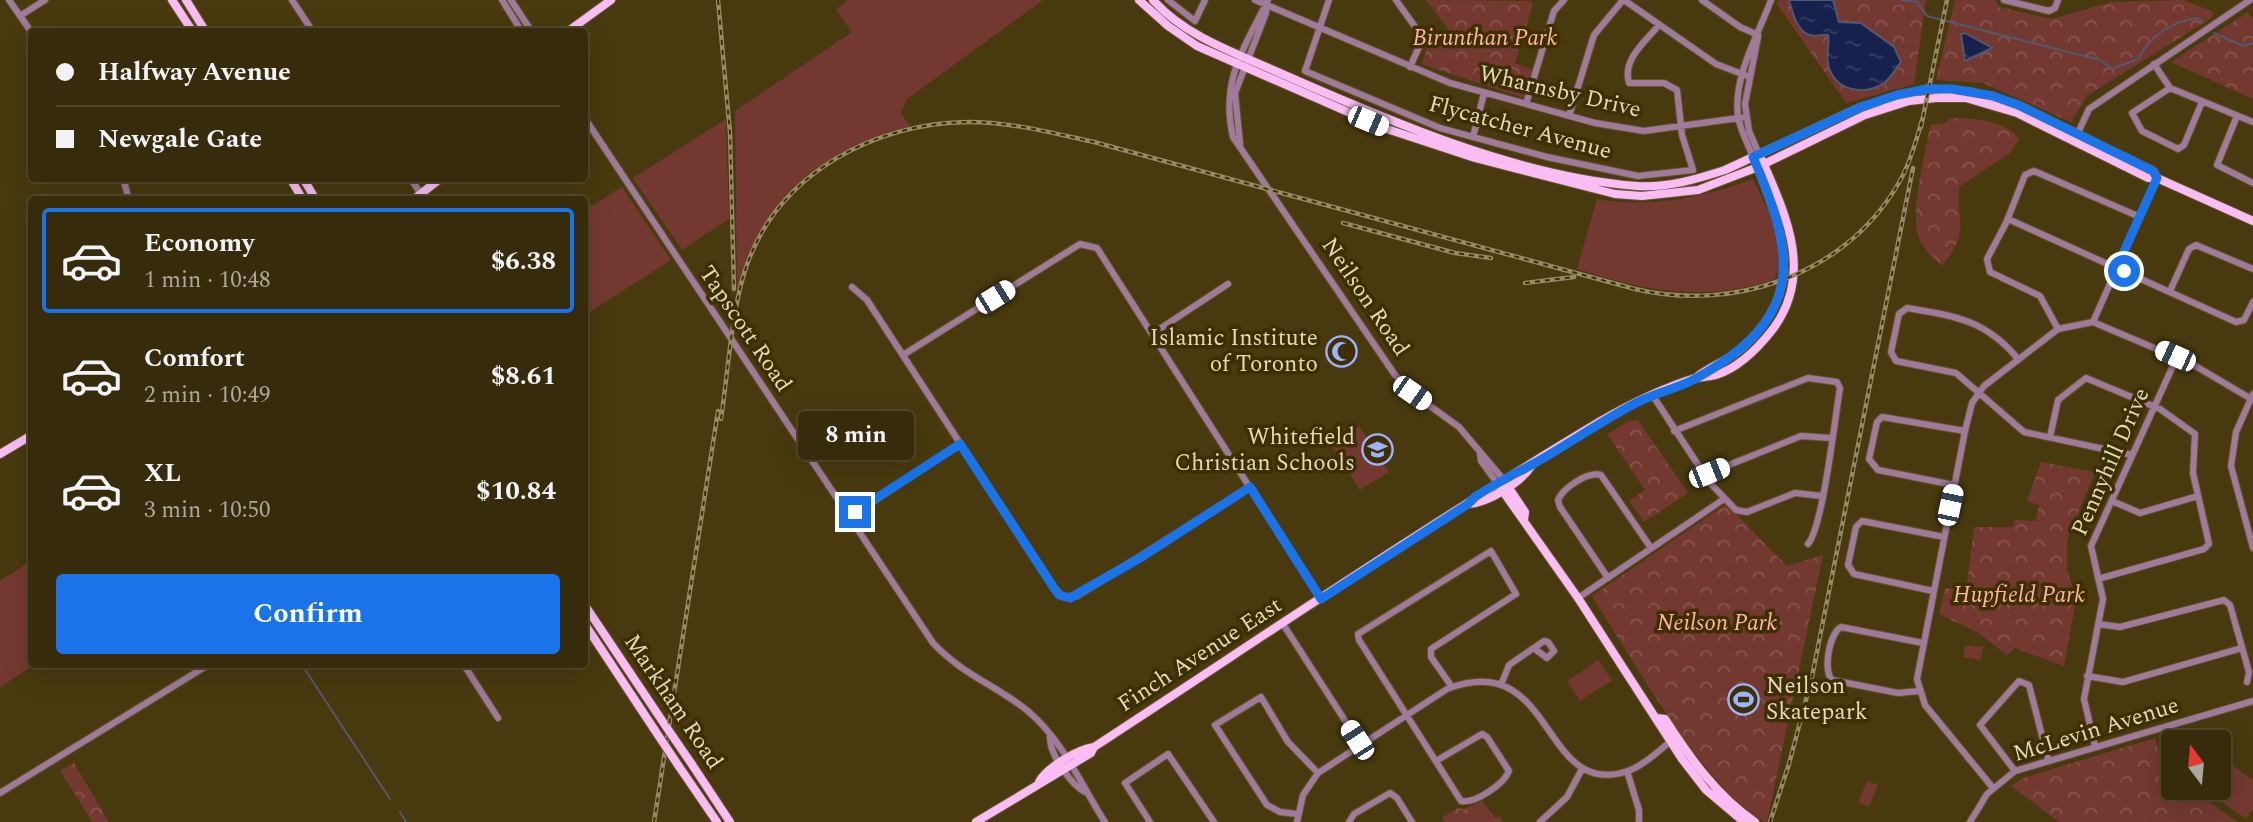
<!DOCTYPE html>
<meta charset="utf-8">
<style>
:root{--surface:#362b0a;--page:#3d3313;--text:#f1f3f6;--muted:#aaa79c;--line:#50472b;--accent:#1a73e8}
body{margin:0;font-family:Spectral,serif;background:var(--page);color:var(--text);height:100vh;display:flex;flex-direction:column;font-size:26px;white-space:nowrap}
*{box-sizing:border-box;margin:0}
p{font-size:23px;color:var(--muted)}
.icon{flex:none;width:38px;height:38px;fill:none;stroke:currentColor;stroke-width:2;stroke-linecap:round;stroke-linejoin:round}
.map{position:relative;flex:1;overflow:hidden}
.drawer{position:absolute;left:28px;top:196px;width:560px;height:472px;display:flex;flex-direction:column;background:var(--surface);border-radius:7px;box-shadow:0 7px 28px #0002,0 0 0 2px var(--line)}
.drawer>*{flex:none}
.guide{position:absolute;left:28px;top:28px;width:560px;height:154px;border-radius:7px;box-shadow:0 7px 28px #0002,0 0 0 2px var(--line);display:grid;align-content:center;height:154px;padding:0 28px;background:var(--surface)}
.needle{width:46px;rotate:344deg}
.buttons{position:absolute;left:2161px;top:730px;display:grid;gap:14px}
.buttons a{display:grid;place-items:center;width:70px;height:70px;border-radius:7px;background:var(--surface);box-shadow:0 7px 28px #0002,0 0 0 2px var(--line);font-size:35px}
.end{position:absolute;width:32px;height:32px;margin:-16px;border:9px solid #1a73e8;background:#fff;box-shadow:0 0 0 4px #fff}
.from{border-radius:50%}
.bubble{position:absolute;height:49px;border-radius:7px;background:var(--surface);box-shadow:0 7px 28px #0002,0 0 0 2px var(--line);font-size:23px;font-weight:700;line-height:49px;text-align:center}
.car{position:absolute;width:21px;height:42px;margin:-21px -10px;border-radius:9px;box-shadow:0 0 5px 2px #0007;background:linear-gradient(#fff 24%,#345 0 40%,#fff 0 76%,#345 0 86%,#fff 0)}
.guide b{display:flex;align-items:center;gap:24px;height:66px;font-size:26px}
.guide b+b{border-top:2px solid var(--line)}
.guide i{width:18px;height:18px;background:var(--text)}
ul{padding:12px 0 0;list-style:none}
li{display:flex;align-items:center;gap:21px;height:105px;margin:0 14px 10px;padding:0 14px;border:4px solid transparent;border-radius:7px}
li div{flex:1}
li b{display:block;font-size:26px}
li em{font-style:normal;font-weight:700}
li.active{border-color:var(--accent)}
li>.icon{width:63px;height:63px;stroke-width:1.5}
.action{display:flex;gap:14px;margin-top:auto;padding:14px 28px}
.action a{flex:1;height:80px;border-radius:7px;background:var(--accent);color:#fff;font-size:28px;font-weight:700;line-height:80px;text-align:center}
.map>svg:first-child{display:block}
</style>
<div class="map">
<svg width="2253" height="822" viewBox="0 0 2253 822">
<defs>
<pattern id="forest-crowns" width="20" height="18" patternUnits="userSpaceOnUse" patternTransform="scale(1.75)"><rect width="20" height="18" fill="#733930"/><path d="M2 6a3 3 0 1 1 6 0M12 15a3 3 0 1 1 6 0" fill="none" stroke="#87554c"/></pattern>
<pattern id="water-ripples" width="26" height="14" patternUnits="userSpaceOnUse" patternTransform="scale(1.75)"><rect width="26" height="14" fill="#16214e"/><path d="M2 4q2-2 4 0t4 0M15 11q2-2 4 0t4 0" fill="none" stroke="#384066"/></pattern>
</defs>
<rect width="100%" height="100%" fill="#48390e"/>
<!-- grass -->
<path fill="#733930" d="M848 0H1043L907 99 901 113 911 127C891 130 874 138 856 146 786 178 757 223 737 295L735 111 852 32 836 10Z
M726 119 729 219 682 250 633 178Z
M1753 179C1766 207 1791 249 1774 280 1701 302 1648 292 1577 269L1597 199C1652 208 1702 198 1753 179Z
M622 187 671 260 585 315V210Z
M1359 426 1389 472 1360 490 1331 445Z
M31 561 32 665H34L0 687V581Z
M1965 645 1984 647 1980 660 1963 657Z
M1598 660 1612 680 1580 701 1567 681Z
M2219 756 2253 780V809L2246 819 2202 788H2219Z
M1867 781 1878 785 1869 807 1858 802Z"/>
<!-- forest -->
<path fill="url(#forest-crowns)" d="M1426 0 1531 1 1533 4 1515 63 1533 70 1524 98 1421 64 1429 43 1446 40 1449 30Z
M1779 0H1926L1914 84 1846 103 1777 4Z
M1955 0H1995L1999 7 2052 19 2111 2 2183 0 2214 12 2210 19 2087 96 2071 122 1983 83 1936 80Z
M2248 12 2253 20V99L2171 62Z
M1951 118C1972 118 2006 120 2019 139L2010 153 1959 187C1956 226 1971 230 1942 266 1932 257 1922 249 1918 235 1910 208 1926 154 1930 125L1944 123Z
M1638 420 1688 493 1644 522 1629 501 1645 490 1607 434 1629 421Z
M2041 462 2095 472 2067 540V569L2076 600 2064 666 2015 648 2007 655 1977 632 1939 614 1945 588 1966 591 1974 527H2013L2015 520 2036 521 2039 505 2027 501Z
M1726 504 1787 566 1823 555 1767 822C1710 798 1628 652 1592 596Z
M2155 738 2164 770 2173 777 2174 788H2189L2238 822H2059L2011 786 2023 778Z
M74 763 109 822H92L60 770Z
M1482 801 1495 818 1500 816 1503 822H1444L1442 818 1457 808 1464 809Z"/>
<!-- water -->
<path fill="url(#water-ripples)" stroke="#54586f" stroke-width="2" d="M1789 0H1833L1839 22 1861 23 1894 47 1901 62C1896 68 1890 79 1884 83 1864 96 1837 91 1829 68 1825 57 1830 47 1828 35 1823 34 1816 37 1810 35 1797 32 1792 11 1789 0Z
M1965 33 1992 48 1965 61 1961 34Z"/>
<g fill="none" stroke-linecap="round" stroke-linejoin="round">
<!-- stream -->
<path stroke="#54586f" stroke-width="2" d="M1901 0 1917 2 1927 16 2100 60 2112 69 2138 59C2151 35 2170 22 2197 18L2203 22
M2214 33 2243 46 2253 43
M302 665 390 799
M400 812 406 822"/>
<defs>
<path id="minor" d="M9 0 32 33
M292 0 313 32
M502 0 522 32
M511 0 532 32
M1168 0 1195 21 1205 0
M1255 0 1450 83 1595 123 1644 131 1746 117
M1268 0C1244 48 1220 81 1233 137L1395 375 1412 393 1459 427 1503 479
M1329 0 1305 71 1440 128 1547 157 1638 176 1693 170 1682 135 1677 90 1664 83H1629C1622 59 1646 41 1659 25
M1396 0 1423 38 1410 67
M1624 0 1716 64 1750 77
M1702 0 1740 27 1758 35
M2004 0 2049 11 2055 8 2058 0
M20 16 45 0
M1758 37 1745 104 1749 131 1759 154
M2154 64 2170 88 2253 122
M2170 88 2132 113 2142 131 2178 149 2184 145 2202 102
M1526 104 1554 11 1564 0
M1569 116 1594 35 1623 0
M2237 116 2217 165 2253 183
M584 117 933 643C964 676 998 686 1029 712 1064 742 1081 785 1105 822
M1473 137 1484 93
M2076 137 2089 109 2250 0
M1240 144 1235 93 1266 13V5
M1753 157C1748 144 1740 130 1738 116 1733 76 1758 36 1771 0
M123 178 129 200
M410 178 421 194
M2008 219 2236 322 2244 320 2253 302
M852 287 867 300 1054 588 1063 597 1077 596 1250 487
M2170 291 2189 249 2196 245 2253 269
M2093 322 2157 178
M2058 329 2040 296 1990 272 1987 259 2006 223 2025 175 2034 171 2140 217
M1152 334 1228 284
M903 355 1080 244 1097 248 1321 599
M2018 359C1986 320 1955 316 1907 308L1899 314 1891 352 1896 361 1956 373 2024 432 2132 455
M2253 394 2236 432 2231 466 2253 548
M1653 396 1710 483 1736 510 1747 512 1795 493 1822 496
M1674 431 1808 378 1837 382 1840 388C1835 417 1823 527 1808 544
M2050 437 2058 400 2086 378 2160 409 2195 434 2193 473 2209 544 2204 549 2098 579
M1480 453 1481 461 1497 483
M1704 475 1801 436 1832 438
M1954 485 1878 470 1869 459 1877 422 1882 417 1965 431
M2112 501 2140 513 2198 496
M850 517 960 444
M1608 578 1560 507 1558 500C1563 488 1588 471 1601 475L1651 548
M1933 591 1854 574 1848 565 1856 527 1862 521 1944 537
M1578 598 1724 499
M1283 624 1360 744
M2098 624 2120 627 2224 600 2230 605 2249 672 2247 682
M464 665 498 718
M2087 676 2123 682 2242 648
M1501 685 1509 665 1544 641 1548 642 1554 651 1547 658 1535 649
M1919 691 1898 693 1832 680C1823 670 1829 634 1841 627L1923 643
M1050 737C1049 753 1071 785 1085 792
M2095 746 2084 699 2103 599 2091 546 2177 357
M1436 761 1482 734 1487 737 1509 771C1504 784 1475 804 1461 801L1359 640 1358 634 1491 551 1516 594 1431 649V657L1452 687
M1627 771 1639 810V822
M2015 771 1980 725 2019 681 2029 685 2048 759
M1993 788 1925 705 1917 679 1965 431 1972 403 1984 386 2058 329 2093 322 2192 364 2253 400
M0 793 208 665
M1297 814 1280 812 1267 805 1215 725 1261 697 1288 742 1318 773
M1150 822 1125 783 1168 754 1214 822
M1297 822 1303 795 1318 773 1447 689C1556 647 1540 801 1628 771 1644 765 1659 751 1672 740
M1349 822 1354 814 1390 793 1397 798 1412 822
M1540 822 1567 797 1582 769
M1970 822 1987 794 2015 771 2253 701"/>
<path id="major" d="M172 0 193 32
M186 0 206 32
M1139 0 1168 26 1197 46 1387 129 1475 158 1615 194 1642 196 1698 190 1758 167 1865 115 1909 101 1936 98H1966L2017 113 2148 178H2157L2253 221
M1153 0C1186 37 1236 53 1280 73 1389 121 1518 177 1637 186 1668 188 1697 179 1725 170L1861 107 1927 89 1972 92 2018 105 2153 171 2157 178
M567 32 611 0
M290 178 303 200
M303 178 316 200
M413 200 441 178
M1698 376C1712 365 1730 360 1743 347 1807 289 1783 232 1756 163
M0 454 32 435
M1505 482 1525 512 1524 520
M1497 483 1578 598 1682 759 1706 790 1744 822
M1468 504C1488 503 1522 482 1532 465
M584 604 667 728
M584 623 654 729
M1657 718 1665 719C1690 758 1717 796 1755 822
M691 763 730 822
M678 765 717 822
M1039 782C1046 768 1078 749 1094 747 1261 638 1428 524 1599 422 1628 405 1663 388 1695 378 1702 377 1709 377 1716 375 1738 368 1759 347 1773 329 1814 274 1786 215 1762 160
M976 822 1091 753 1094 747"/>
</defs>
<!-- minor casing -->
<use href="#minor" stroke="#64562d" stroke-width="8"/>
<!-- major casing -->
<use href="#major" stroke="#64562d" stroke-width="10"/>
<!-- minor -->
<use href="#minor" stroke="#9f7a9b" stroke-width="6"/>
<!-- major -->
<use href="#major" stroke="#f9bdf4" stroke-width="8"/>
<defs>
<path id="rail" d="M718 0 730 133 734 289
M1921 127 1947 0
M1343 223 1455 253 1491 258
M1525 283 1574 277
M721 419C728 373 732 303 748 262 781 172 876 123 968 122 1011 122 1053 133 1094 142L1635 289C1736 313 1851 273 1902 177 1912 158 1917 137 1923 117
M654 822 718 411
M1770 822 1789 764 1812 677 1913 168"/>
</defs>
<!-- rail casing -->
<use href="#rail" stroke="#968966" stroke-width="4.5"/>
<!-- rail -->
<use href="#rail" stroke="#3e2f02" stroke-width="2" stroke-dasharray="5" stroke-linecap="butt"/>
<defs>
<path id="major-bridge" d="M667 728 691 763
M654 729 678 765"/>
</defs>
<!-- major-bridge casing -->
<use href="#major-bridge" stroke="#64562d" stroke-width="10" stroke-linecap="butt"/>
<!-- major-bridge -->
<use href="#major-bridge" stroke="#f9bdf4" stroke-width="8"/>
</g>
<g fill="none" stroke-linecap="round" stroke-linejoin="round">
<!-- route -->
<path stroke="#1a73e8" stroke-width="9" d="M855 512 960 444 1054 588 1059 595 1070 598 1140 558 1250 487 1321 599 1468 504 1475 497C1494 484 1515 474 1535 463 1569 444 1601 421 1636 403 1655 393 1676 389 1695 379 1803 319 1799 261 1753 157L1861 107 1897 95 1927 89H1952L1993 96 2018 105 2153 171 2157 178 2117 267 2124 271"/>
</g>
<!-- icons -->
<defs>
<symbol id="mosque-ring" viewBox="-11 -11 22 22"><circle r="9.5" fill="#3e2f02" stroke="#9cb4fd" stroke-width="1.5"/><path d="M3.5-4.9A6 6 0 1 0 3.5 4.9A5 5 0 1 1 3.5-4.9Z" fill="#9cb4fd"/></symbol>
<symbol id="school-ring" viewBox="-11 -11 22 22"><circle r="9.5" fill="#3e2f02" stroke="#9cb4fd" stroke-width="1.5"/><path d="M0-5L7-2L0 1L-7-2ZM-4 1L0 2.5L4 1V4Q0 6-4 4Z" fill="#9cb4fd"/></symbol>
<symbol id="stadium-ring" viewBox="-11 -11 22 22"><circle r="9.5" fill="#3e2f02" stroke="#9cb4fd" stroke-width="1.5"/><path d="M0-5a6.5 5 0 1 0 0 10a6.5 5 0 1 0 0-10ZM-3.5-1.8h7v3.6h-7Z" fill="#9cb4fd"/></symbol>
</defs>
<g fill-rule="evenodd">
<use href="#mosque-ring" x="1324" y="334" width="35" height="35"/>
<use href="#school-ring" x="1360" y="432" width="35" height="35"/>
<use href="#stadium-ring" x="1726" y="682" width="35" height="35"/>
</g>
<g text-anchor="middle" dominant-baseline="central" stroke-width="7" stroke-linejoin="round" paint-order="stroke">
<!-- park labels -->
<g font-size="23" font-style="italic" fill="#ffb3a6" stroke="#3e2f02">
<text x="1485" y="38">Birunthan Park</text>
<text x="2019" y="595">Hupfield Park</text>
<text x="1717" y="623">Neilson Park</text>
</g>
<!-- street labels -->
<g font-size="23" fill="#e3d8bc" stroke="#3e2f02">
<text transform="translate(1560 92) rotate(13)">Wharnsby Drive</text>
<text transform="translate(1520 128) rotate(15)">Flycatcher Avenue</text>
<text transform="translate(1365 297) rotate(56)">Neilson Road</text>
<text transform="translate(745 329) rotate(56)">Tapscott Road</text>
<text transform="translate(2111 462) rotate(-66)">Pennyhill Drive</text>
<text transform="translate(1200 655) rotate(-33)">Finch Avenue East</text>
<text transform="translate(673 702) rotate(56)">Markham Road</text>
<text transform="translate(2096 730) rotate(-17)">McLevin Avenue</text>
</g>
<!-- poi labels -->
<g font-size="23" fill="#e3d8bc" stroke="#3e2f02" text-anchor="end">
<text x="1318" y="338">Islamic Institute<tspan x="1318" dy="26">of Toronto</tspan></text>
<text x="1355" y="437">Whitefield<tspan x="1355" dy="26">Christian Schools</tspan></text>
<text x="1766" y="686" text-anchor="start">Neilson<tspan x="1766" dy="26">Skatepark</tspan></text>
</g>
</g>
</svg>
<div class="buttons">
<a><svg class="needle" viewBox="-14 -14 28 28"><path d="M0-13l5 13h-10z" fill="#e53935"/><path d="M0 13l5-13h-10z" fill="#aaa79c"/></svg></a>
</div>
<i class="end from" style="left:2124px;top:271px"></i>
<i class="end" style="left:855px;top:512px"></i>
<div class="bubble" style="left:798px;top:411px;width:116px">8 min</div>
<i class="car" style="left:1368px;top:121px;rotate:113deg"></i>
<i class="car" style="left:995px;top:297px;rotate:58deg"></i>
<i class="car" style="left:2175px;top:356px;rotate:294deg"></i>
<i class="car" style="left:1412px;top:393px;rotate:125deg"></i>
<i class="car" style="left:1709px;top:473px;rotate:68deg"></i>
<i class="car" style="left:1950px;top:505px;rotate:12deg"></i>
<i class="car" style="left:1357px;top:740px;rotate:327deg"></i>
<div class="guide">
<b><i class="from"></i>Halfway Avenue</b>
<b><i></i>Newgale Gate</b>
</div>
<section class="drawer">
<ul>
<li class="active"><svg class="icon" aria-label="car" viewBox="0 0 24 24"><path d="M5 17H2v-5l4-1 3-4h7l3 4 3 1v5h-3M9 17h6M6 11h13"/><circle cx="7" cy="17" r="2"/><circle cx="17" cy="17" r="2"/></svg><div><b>Economy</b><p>1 min · 10:48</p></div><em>$6.38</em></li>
<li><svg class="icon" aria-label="car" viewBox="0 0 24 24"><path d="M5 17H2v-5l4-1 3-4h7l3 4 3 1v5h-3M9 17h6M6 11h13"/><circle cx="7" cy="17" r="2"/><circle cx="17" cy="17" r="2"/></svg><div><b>Comfort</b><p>2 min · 10:49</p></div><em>$8.61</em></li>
<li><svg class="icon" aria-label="car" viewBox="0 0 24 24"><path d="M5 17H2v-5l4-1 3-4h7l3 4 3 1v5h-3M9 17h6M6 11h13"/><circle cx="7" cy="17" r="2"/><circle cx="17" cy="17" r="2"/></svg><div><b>XL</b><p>3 min · 10:50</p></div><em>$10.84</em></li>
</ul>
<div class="action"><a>Confirm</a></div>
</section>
</div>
